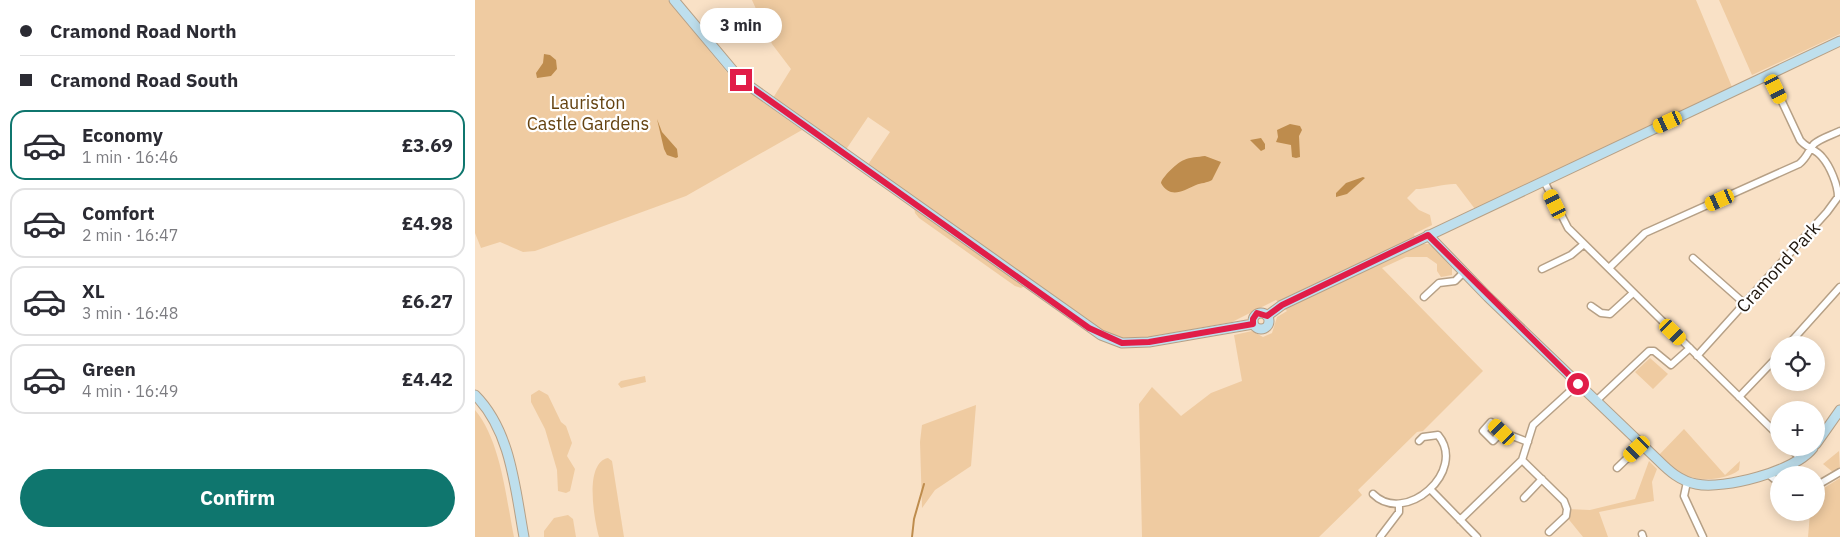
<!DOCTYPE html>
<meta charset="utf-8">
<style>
:root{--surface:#fff;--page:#f2f2f3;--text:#2b2b33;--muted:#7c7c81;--line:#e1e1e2;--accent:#0f766e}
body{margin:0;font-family:"IBM Plex Sans",sans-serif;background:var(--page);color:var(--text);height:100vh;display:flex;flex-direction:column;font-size:19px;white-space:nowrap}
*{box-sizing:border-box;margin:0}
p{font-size:16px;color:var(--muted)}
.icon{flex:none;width:28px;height:28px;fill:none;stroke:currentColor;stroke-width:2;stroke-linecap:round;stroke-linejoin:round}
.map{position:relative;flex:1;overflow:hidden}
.drawer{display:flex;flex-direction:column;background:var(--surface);width:475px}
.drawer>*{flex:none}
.banner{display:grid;align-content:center;height:110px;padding:0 20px;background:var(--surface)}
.buttons{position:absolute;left:1295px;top:336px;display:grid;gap:10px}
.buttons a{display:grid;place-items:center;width:55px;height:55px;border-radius:50%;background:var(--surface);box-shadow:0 2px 12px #0003;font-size:25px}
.end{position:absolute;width:22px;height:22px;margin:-11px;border:6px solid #e11d48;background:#fff;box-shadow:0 0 0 2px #fff}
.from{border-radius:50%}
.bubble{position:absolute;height:35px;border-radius:18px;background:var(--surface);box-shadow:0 2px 12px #0003;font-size:16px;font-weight:700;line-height:35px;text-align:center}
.car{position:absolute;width:15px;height:30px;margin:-15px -8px;border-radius:6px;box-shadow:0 0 4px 1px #0007;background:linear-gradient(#f5c518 24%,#345 0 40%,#f5c518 0 76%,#345 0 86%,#f5c518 0)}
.banner b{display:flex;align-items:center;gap:18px;height:48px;font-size:19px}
.banner b+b{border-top:1px solid var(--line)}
.banner i{width:12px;height:12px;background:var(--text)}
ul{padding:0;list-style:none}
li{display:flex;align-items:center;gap:15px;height:70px;margin:0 10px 8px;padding:0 10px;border:2px solid var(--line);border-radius:15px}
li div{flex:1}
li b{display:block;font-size:19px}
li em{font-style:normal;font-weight:700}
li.current{border-color:var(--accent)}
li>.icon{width:45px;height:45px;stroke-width:1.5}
.primary-button{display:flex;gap:10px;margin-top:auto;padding:10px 20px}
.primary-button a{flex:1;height:58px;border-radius:30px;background:var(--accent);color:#fff;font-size:20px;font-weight:700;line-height:58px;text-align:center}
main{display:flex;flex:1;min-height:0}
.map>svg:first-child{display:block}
</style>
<main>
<section class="drawer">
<div class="banner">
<b><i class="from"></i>Cramond Road North</b>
<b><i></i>Cramond Road South</b>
</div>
<ul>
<li class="current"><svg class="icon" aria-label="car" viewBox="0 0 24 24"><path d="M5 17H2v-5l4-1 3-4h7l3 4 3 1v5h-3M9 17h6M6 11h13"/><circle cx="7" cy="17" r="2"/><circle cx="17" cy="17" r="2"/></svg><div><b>Economy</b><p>1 min · 16:46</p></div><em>£3.69</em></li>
<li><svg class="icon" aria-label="car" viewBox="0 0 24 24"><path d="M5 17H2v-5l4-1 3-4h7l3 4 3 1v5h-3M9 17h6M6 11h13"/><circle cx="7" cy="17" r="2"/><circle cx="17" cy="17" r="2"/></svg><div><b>Comfort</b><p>2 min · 16:47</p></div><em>£4.98</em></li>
<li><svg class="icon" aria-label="car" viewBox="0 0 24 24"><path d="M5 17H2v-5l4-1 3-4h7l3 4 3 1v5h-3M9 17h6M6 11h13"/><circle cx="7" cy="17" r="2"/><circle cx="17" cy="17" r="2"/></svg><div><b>XL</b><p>3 min · 16:48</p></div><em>£6.27</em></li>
<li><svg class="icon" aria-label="car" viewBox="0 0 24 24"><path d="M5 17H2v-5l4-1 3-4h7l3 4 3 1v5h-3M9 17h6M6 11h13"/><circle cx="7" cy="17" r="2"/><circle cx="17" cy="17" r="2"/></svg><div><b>Green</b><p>4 min · 16:49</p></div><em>£4.42</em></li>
</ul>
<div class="primary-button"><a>Confirm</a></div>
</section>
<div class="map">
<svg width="1365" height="537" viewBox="0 0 1365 537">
<rect width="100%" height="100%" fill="#f9e1c6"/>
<!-- green -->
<path fill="#efcba1" d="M0 0H193L259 81 327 130 211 196 60 251 48 252 25 242 6 248 0 233Z
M277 0H1221L1257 87 1000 209 981 184C973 183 952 189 941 189L932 198 944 210 955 215 957 225 939 234 943 244H955L977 268V275L966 277 962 271V264L952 257H931L907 268 1008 371 948 431 942 432 883 490 887 495 844 537H667L664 404 677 387 706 416 736 393 767 381 759 335 777 331 788 337 797 333 802 317 812 311 801 300 757 322 664 339H640L554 284 546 288 540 286 444 218 440 213 438 200 392 166 415 132 393 117 370 151 298 98 316 69 297 44Z
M1244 0H1365V34L1277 75Z
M1175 358 1193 374 1178 389 1160 372Z
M170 376 171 382 146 388 143 384 146 381Z
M64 390 73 395 86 422 91 426 97 443 92 456 100 469 95 491 91 493 83 491 82 470 70 429 56 402V395Z
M501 405 496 466 460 490 447 508 445 442 447 425Z
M0 410C26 441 31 498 39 537H0Z
M1209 429 1250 475 1265 461 1264 470C1250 481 1221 482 1206 473 1198 469 1191 461 1184 455Z
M1364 451 1365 470 1359 473 1348 464Z
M133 458 137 461 149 537H124C119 519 109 463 133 458Z
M1174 461 1182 469 1177 482 1179 501 1124 512 1133 537H1108L1091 516 1092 509 1115 510 1160 499Z
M1365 478V537H1333L1335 513 1341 512V493Z
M93 515 98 519 101 537H69V531L79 518Z"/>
<!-- water -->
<path fill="#be8c4d" d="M69 54 75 55 81 60 82 69 76 76 62 78 61 73 68 63Z
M182 119 187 132 202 149 203 157 201 158 192 155 189 149Z
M815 124 825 126 827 130 824 136 825 157 821 158 817 157 816 145 801 142 803 137 802 130Z
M786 138 790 144V149L786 151 775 140Z
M730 156 746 162 737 180C732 183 726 183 721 185 708 191 695 199 686 183 687 177 703 162 709 160 715 157 723 157 730 156Z
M888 177 890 178 872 194 861 197V193L871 183Z"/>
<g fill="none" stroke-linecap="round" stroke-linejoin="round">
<!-- stream -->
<path stroke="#be8c4d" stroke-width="2" d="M437 537 439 519 449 484"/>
<defs>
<path id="street" d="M1069 181 1093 228 1304 436
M1218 258 1270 304
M1134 268 1170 233 1324 164C1332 158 1333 151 1339 144 1346 138 1357 135 1365 131
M1067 269 1096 255 1109 244
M949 297 964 283 980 281 989 272
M1116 306 1126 313 1135 314 1158 293
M1313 345 1365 287
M1222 356 1352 212 1363 197C1363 185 1355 166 1347 157 1341 149 1331 148 1325 140L1294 74
M1264 397 1304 355
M1121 401 1174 351H1179L1196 365 1215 348
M1016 422 1027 432 1018 441 1008 431Z
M1027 432 1053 442
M1315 448 1326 459
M1047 460 1089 501 1092 509 1091 516 1074 532
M1142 468 1167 444
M1293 474 1304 483
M1212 482 1209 496 1228 537
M1341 486 1365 472
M955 489 1002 537
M898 494C930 526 993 471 963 435L948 437 944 441
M1049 498 1067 479
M985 520 1047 460 1058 425 1103 384
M1167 534 1168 537
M905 537 924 512V504"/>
<path id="secondary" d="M199 0 266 80 626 335 647 343 674 342 778 324
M953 235 1013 297 1183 460C1194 471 1205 481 1221 484 1249 490 1320 471 1338 448
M778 321a8 8 0 1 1 16 0a8 8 0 1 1-16 0Z
M792 316 807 305 1365 41
M0 395C36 431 40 488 49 537
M1341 444 1365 410"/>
</defs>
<!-- street casing -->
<use href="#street" stroke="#b6a086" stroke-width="9"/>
<!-- secondary casing -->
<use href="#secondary" stroke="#b6a086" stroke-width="11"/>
<!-- street -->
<use href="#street" stroke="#fff" stroke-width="6"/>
<!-- secondary -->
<use href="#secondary" stroke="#bedfed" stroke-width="9"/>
</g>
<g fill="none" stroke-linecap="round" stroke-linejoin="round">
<!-- route -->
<path stroke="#e11d48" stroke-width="6" d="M266 80 614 328 647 343 674 342 778 324V319L782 313 792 316 807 305 953 235 1103 384"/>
</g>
<g text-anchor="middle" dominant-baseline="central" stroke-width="4.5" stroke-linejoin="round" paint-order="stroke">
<!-- park labels -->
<g font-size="18" fill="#644210" stroke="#fff">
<text x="113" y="102">Lauriston<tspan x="113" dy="21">Castle Gardens</tspan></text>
</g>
<!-- street labels -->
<g font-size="18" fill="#1e150c" stroke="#fff">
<text transform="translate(1303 267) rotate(-48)">Cramond Park</text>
</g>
</g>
</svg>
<div class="buttons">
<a><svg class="icon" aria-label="locate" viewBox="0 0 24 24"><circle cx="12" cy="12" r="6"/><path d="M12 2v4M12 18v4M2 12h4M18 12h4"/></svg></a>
<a>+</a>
<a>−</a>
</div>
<i class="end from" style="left:1103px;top:384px"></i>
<i class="end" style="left:266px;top:80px"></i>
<div class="bubble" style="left:225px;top:8px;width:82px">3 min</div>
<i class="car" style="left:1301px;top:89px;rotate:154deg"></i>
<i class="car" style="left:1193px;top:122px;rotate:245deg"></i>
<i class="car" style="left:1245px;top:200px;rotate:246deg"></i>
<i class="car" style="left:1080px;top:204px;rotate:334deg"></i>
<i class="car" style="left:1198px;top:332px;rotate:134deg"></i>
<i class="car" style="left:1027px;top:432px;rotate:314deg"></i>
<i class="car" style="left:1162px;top:449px;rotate:226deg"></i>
</div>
</main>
